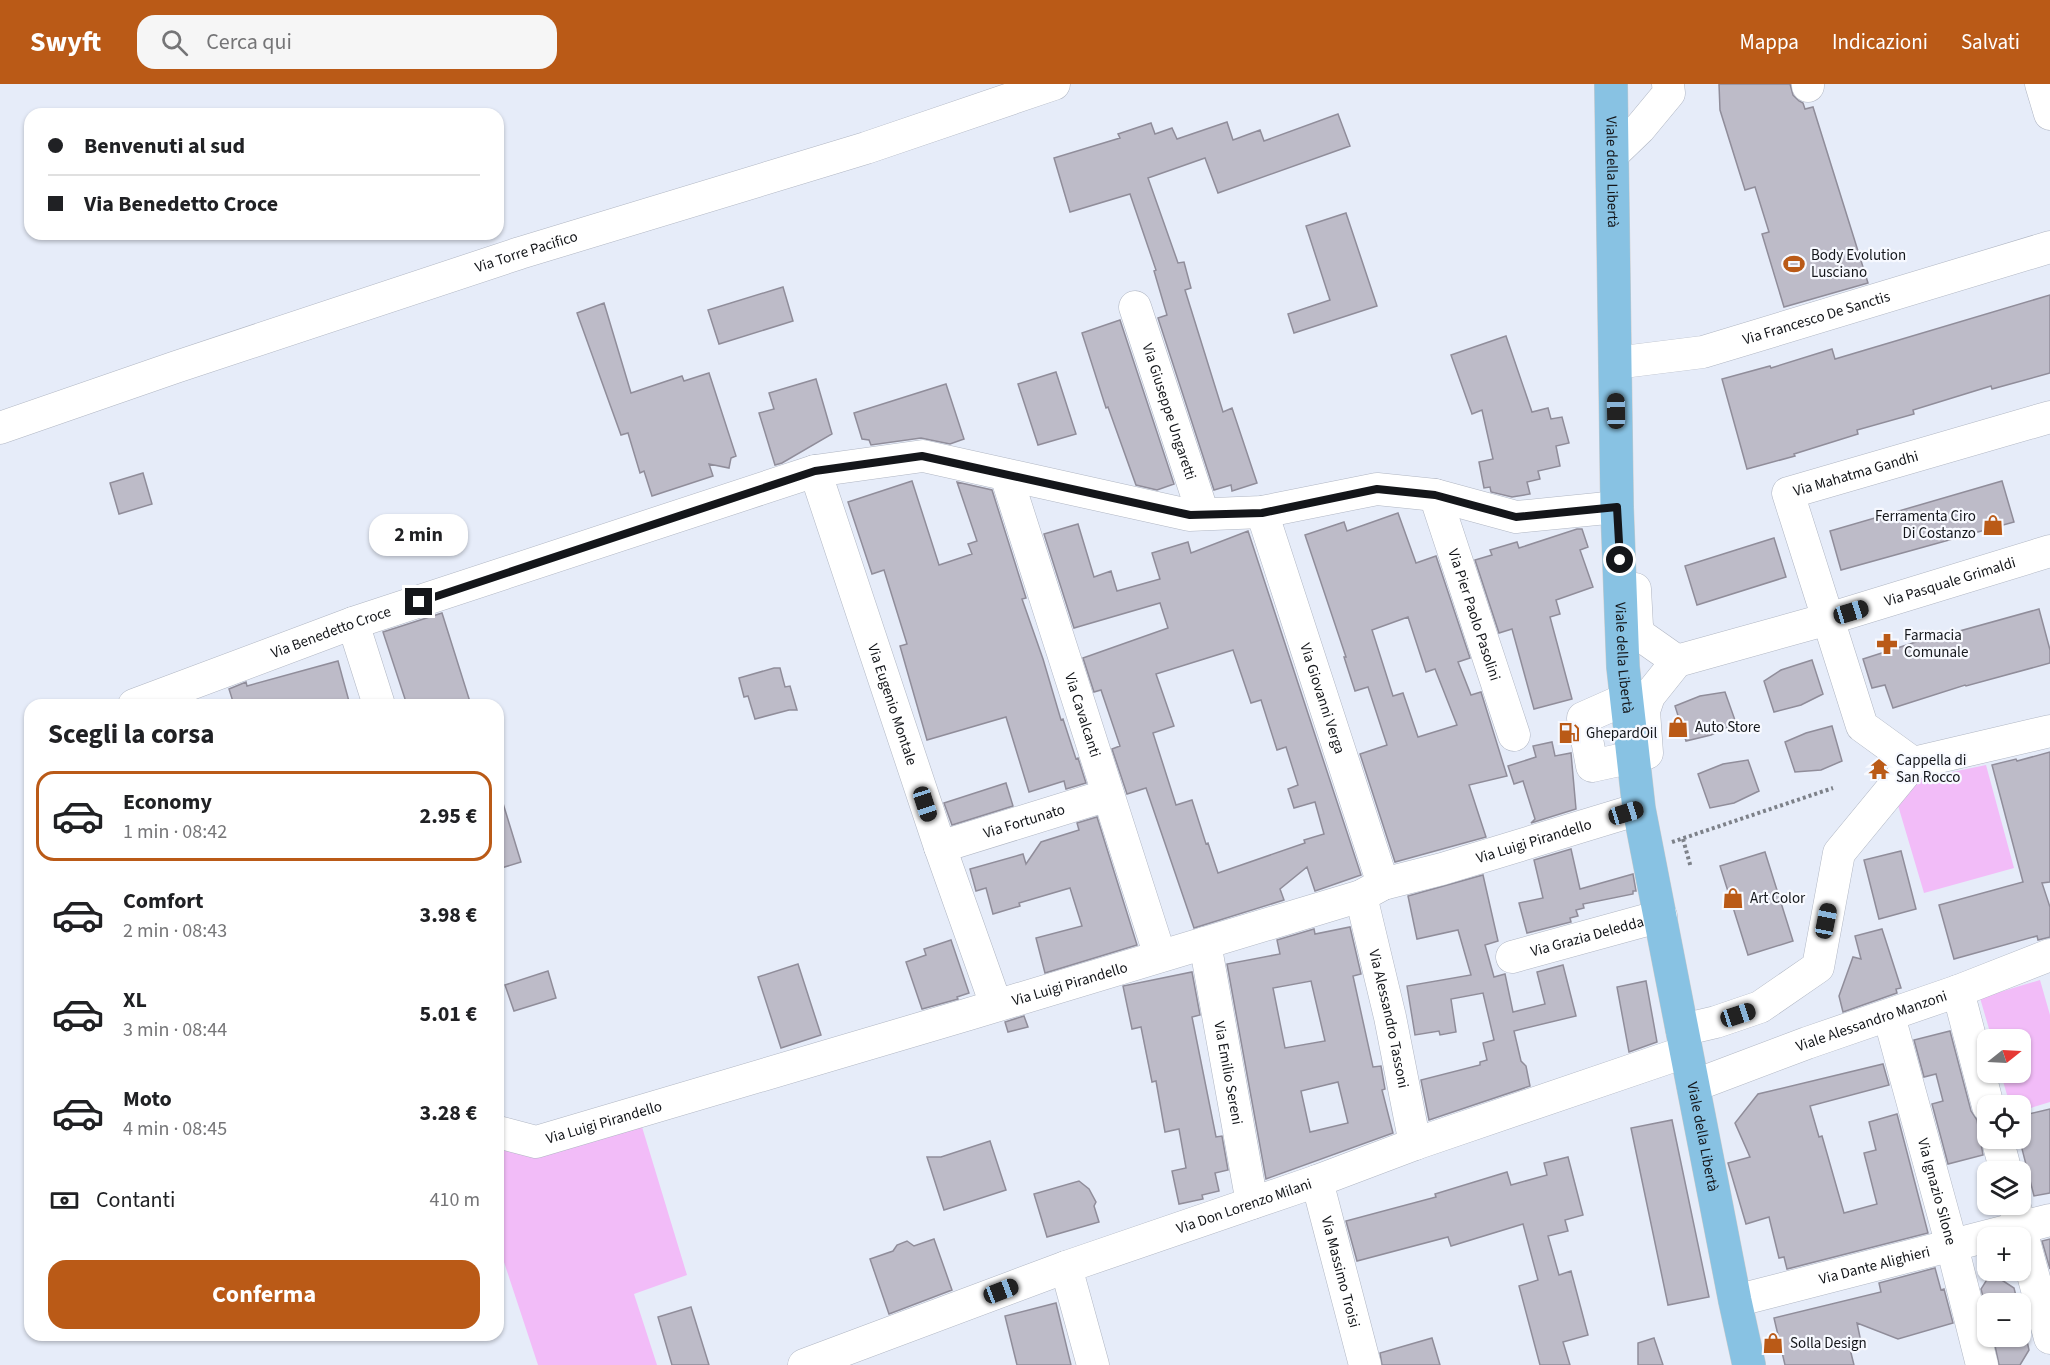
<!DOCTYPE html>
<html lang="it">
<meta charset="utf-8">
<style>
:root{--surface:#fff;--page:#f6f6f6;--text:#202124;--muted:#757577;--line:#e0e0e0;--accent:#ba5a17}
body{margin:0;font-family:"Source Sans 3",sans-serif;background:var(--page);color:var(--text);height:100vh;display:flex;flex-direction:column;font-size:22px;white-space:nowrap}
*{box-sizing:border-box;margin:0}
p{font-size:20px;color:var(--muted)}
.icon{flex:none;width:33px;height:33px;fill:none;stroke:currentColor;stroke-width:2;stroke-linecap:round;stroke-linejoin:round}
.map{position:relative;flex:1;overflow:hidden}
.side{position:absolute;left:24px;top:615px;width:480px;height:642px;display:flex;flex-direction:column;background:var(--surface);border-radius:18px;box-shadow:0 2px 4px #0004}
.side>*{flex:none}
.guide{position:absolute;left:24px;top:24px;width:480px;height:132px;border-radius:18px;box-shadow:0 2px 4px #0004;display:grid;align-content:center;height:132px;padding:0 24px;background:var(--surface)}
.needle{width:39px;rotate:72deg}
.controls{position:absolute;left:1977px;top:945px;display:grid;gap:12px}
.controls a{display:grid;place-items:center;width:54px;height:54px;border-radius:12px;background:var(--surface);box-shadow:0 2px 4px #0004;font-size:30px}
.end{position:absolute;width:27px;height:27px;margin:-14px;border:8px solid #14161a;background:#fff;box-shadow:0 0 0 3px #fff}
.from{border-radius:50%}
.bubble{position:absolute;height:42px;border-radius:18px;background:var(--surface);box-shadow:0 2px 4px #0004;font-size:20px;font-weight:700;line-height:42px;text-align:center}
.car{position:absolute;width:18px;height:36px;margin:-18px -9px;border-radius:8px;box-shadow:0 0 4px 2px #0007;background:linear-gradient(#222 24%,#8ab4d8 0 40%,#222 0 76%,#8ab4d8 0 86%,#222 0)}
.guide b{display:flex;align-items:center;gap:21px;height:57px;font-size:22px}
.guide b+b{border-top:2px solid var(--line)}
.guide i{width:15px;height:15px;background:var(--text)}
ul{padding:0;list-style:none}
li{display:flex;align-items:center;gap:18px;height:90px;margin:0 12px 9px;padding:0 12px;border:3px solid transparent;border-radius:18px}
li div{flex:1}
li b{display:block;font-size:22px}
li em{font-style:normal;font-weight:700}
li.on{border-color:var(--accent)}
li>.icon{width:54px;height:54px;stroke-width:1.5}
h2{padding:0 24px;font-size:27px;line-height:72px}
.pay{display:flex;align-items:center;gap:15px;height:66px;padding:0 24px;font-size:22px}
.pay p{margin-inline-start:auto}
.cta{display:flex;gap:12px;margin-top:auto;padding:12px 24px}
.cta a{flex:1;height:69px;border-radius:18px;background:var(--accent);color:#fff;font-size:24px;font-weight:700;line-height:69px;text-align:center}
header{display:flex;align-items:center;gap:36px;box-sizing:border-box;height:84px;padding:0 30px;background:var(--accent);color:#fff}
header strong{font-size:28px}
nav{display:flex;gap:33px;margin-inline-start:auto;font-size:21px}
.search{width:420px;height:54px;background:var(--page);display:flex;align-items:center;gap:15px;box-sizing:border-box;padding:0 21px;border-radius:18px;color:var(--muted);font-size:22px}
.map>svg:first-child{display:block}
</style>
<header>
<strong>Swyft</strong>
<div class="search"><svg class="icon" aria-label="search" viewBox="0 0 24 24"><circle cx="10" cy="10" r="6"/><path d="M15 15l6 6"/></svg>Cerca qui</div>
<nav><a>Mappa</a><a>Indicazioni</a><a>Salvati</a></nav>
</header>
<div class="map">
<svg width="2050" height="1281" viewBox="0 0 2050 1281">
<rect width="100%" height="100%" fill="#e6ecf9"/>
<!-- green -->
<path fill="#f2bcf8" d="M1986 681 2014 784 1924 809 1897 718 1908 703 1923 694Z
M2040 896 2050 931V1018L2021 1027 2020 1022 2010 1021 2003 997 2011 995 2009 989 2020 988V956L1992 955 1980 914Z
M639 1033 687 1191 634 1210 657 1281H538L498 1160V1065Z"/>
<!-- building -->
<path fill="#bdbbc8" stroke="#908d9a" stroke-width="1.5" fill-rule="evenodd" d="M1719 0H1790L1793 11 1799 17 1803 19 1805 25 1813 23 1868 199 1784 223 1762 150 1769 148 1755 103 1745 106 1720 26Z
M1338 30 1350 62 1218 109 1205 74 1148 94 1178 179 1184 178 1191 204 1185 206 1223 328 1232 324 1257 399 1232 407 1231 401 1214 406 1158 234 1167 231 1154 187 1156 186 1130 110 1070 128 1054 74 1120 54 1118 50 1151 39 1155 50 1172 44 1177 55 1227 38 1233 56 1260 46 1264 57Z
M1346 129 1377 222 1294 249 1288 230 1330 216 1306 142Z
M783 203 793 237 719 260 708 226Z
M2050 211V289L1992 305 1991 302 1913 326 1914 330 1857 346 1858 350 1794 370 1795 372 1747 385 1722 295 1770 282 1771 284 1832 265 1835 275Z
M604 219 631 309 682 292 684 297 709 289 736 372 731 374 729 384 709 380 713 392 652 412 644 387 640 389 628 349 621 351 577 229Z
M1120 236 1174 400 1157 406 1136 401 1108 323 1106 324 1082 249Z
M1506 252 1532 328 1548 324 1551 335 1562 333 1569 359 1556 362 1560 382 1538 387 1540 395 1527 398 1530 410 1512 413 1491 408 1490 403 1484 404 1479 378 1493 375 1482 326 1472 330 1451 271Z
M1056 288 1076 350 1038 361 1018 300Z
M816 295 832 350 782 379 775 381 759 329 774 325 769 309Z
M946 300 964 355 950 360 921 354 871 361 869 356 862 355 854 329Z
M143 389 152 420 119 430 110 399Z
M912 397 939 481 972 470 968 460 977 457 957 398 992 406 1026 514 1022 515 1043 575 1061 636 1063 635 1076 675 1078 674 1086 699 1066 705 1064 697 1029 708 1006 633 927 656 900 562 907 560 884 486 872 490 848 418Z
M2002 397 2014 438 1841 486 1830 447Z
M1398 429 1416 479 1436 472 1470 574 1458 578 1471 611 1481 608 1507 692 1469 701 1486 753 1395 778 1360 670 1387 661 1368 603 1355 607 1344 573H1346L1305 451 1344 438 1347 447ZM1408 533 1426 588 1435 585 1457 641 1418 653 1403 609 1393 612 1372 546Z
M1078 440 1094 493 1111 487 1117 507 1160 495 1152 469 1188 458 1191 469 1248 447 1361 791 1315 807 1307 783 1280 805 1284 816 1194 844 1146 704 1127 710 1112 665 1120 662 1101 606 1094 608 1083 574 1168 544 1160 519 1074 544 1044 450ZM1233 566 1251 619 1261 616 1277 666 1286 663 1298 701 1288 705 1294 724 1315 718 1324 750 1304 756 1305 759 1218 789 1208 759 1206 760 1192 716 1176 721 1153 649 1174 642 1156 590Z
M1577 445H1582L1588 463 1580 466 1593 503 1556 516 1560 530 1550 533 1572 615 1534 625 1512 545 1499 549 1475 476 1492 471 1490 466 1517 458 1519 464Z
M1774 454 1786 493 1697 521 1685 482Z
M2039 525 2050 566V579L1966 602 1965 601 1893 624 1885 601 1872 604 1863 575 1944 549 1945 551Z
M442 529 471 621H407L383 548Z
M1812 576 1823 610 1801 621 1774 628 1764 597 1781 586Z
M338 577 350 621H234L229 605 246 598 247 602Z
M774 584H780L785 603 790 602 797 626H789L755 635 748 612 744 613 739 594Z
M1725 608 1736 639 1711 651 1686 657 1675 622 1700 612Z
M1832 642 1842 677 1821 686 1795 688 1785 658 1806 649Z
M1552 658 1555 672 1571 669 1576 725 1531 739 1535 735 1523 697 1514 700 1508 682 1536 673 1533 662Z
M2050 668V798L2042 799 2050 823V853L2038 856 2037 852 1954 875 1939 821 2023 798 1992 681 2016 675 2017 677Z
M1748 676 1759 707 1734 719 1710 724 1698 690 1723 680Z
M1006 699 1013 722 952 741 944 719Z
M498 716H502L521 778 498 785Z
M1097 733 1137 861 1045 889 1036 854 1082 842 1070 804 1019 819 1020 822 993 830 986 804 976 807 970 785 1023 770 1026 780 1041 758 1079 746 1077 739Z
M1571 765 1580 805 1633 790 1636 807H1633V810L1583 820 1584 824 1576 826 1578 832 1570 834 1571 838 1527 849 1519 819 1543 814 1534 776Z
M1901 767 1916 825 1879 835 1864 776Z
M1765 768 1793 857 1748 871 1720 782Z
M1483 791 1498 857 1485 861 1494 893 1505 890 1513 928 1545 920 1537 888 1563 881 1576 932 1514 947 1521 977 1526 982 1530 1002 1429 1036 1421 996 1480 981V978L1487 976 1483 959 1494 956 1483 909 1451 915 1456 948 1440 951 1439 947 1415 951 1407 902 1471 891 1458 846 1417 855 1408 812Z
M1350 843 1361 890 1353 892 1373 983 1381 982 1385 1005 1382 1006 1393 1049 1266 1095 1227 880 1280 870 1277 856 1314 845 1315 850ZM1311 897 1325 957 1285 964 1273 904ZM1338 998 1348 1039 1310 1048 1301 1007Z
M1882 845 1901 904 1896 905 1897 909 1843 928 1839 912 1853 873 1861 875 1855 852Z
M951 856 969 909 957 913 958 915 922 925 906 878 926 871 924 865Z
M798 880 821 951 781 964 758 893Z
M548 887 556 914 514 927 505 901Z
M1192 888 1200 931 1192 933 1216 1053 1222 1052 1228 1086 1215 1089 1219 1107 1202 1111 1203 1115 1179 1120 1172 1087 1186 1084 1179 1045 1165 1048 1156 997 1152 998 1141 943 1132 945 1123 902Z
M1646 897 1657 958 1629 968 1617 903Z
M1024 932 1028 943 1008 948 1005 938Z
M1950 947 1971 1027 1977 1036 1983 1071 1948 1080 1932 1020 1943 1017 1936 990 1924 993 1914 956Z
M1883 980 1889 1001 1810 1022 1819 1053 1822 1052 1844 1129 1877 1120 1864 1069 1876 1066 1869 1038 1897 1030 1928 1149 1787 1185 1784 1173 1779 1174 1769 1133 1746 1140 1728 1079 1750 1073 1735 1039 1758 1010Z
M2050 1025V1109L2034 1112 2020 1057V1032Z
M1672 1036 1709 1213 1668 1221 1631 1044Z
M990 1057 1006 1106 944 1126 927 1073H941Z
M1568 1073 1583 1131 1565 1136 1568 1147 1548 1152 1559 1191 1571 1187 1588 1251 1563 1258 1570 1281H1540L1519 1202 1538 1196 1523 1140 1451 1162 1448 1153 1357 1177 1346 1137 1436 1113 1435 1110 1507 1088 1511 1101 1547 1091 1544 1079Z
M1079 1097 1089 1105 1096 1118 1094 1122 1099 1138 1047 1153 1034 1110Z
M934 1155 952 1206 889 1230 870 1175 893 1167 897 1161 907 1157 914 1162Z
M2050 1155V1185L2042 1157Z
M1935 1184 1941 1206 1944 1205 1953 1239 1898 1255 1857 1239 1861 1258 1849 1261 1854 1281H1785L1774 1234 1881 1208 1879 1199Z
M1991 1189 2014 1204 2018 1220H1985L1981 1205Z
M1056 1219 1071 1281H1017L1005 1232Z
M691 1223 709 1281H672L658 1233Z
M1993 1252H2026L2029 1266 2020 1281H1999Z
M1432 1254 1440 1281H1382L1380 1269Z
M1654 1254 1663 1281H1638V1259Z"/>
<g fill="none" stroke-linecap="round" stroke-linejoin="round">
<defs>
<g id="minor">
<path d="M1808 0V2"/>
<path d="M2041 0 2050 30"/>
<path d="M1612 71 1640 44 1669 9 1668 0"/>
<path id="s1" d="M1135 223 1203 430"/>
<path id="s2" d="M1615 279 1703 268 2050 163"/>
<path id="s3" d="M0 344 176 283 520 169 866 64 1054 0"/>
<path id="s4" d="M815 387 940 763 996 921"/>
<path id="s5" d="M1006 391 1160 872"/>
<path id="s6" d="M1435 411 1514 651"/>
<path id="s7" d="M1262 428 1383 800"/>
<path d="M1635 505 1637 542 1640 551 1677 577"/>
<path d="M353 539 379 621"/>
<path d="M1626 615 1583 634 1592 682 1633 673"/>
<path id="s8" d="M134 621 353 539 815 387 923 372 1189 431 1262 428 1377 405 1435 411 1516 433 1617 423"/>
<path id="s9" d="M1647 669 1644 627 1649 612 1677 577 1828 535 2050 467"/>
<path id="s10" d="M1913 679 1862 642 1788 409 2050 333"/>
<path id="s11" d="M940 763 1108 711"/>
<path id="s12" d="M1361 812 1390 933 1415 1060"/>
<path id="s13" d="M1205 859 1252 1119"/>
<path id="s14" d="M1512 873 1661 832"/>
<path d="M1958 907 1988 1022"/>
<path id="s15" d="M1889 932 1952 1162 1982 1281"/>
<path d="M1682 946 1716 938 1760 923 1818 883 1839 769 1913 679 2050 647"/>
<path id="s16" d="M1693 1002 1807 959 1958 907 2050 871"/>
<path id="s17" d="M498 1048 536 1058C812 978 1086 895 1361 812L1383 800 1442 785 1639 725"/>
<path d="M1997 1054 2006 1088"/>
<path id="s18" d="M1317 1097 1365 1281"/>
<path d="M2014 1120 2050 1254"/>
<path d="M1066 1183 1093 1281"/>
<path id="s19" d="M1735 1217 2050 1136"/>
<path id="s20" d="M804 1281 1066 1183 1317 1097 1415 1060 1685 968"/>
</g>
<g id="major">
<path id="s21" d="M1611 0 1617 423 1623 583 1639 725 1735 1217 1749 1281"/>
</g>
</defs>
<!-- minor casing -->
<use href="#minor" stroke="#b0b6c3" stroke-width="33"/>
<!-- major casing -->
<use href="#major" stroke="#cbcccd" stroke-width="34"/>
<!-- path -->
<path stroke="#7d8189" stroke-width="4" stroke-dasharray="3 3" stroke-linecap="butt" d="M1683 755 1691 784
M1672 758 1833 704"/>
<!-- minor -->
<use href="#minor" stroke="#fff" stroke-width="32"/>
<!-- major -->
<use href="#major" stroke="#88c2e3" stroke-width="33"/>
</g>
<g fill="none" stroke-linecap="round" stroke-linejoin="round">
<!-- route -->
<path stroke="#14161a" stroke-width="8" d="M419 518 815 387 922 372 1190 431 1262 429 1377 405 1435 411 1516 433 1617 423 1620 476"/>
</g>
<!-- icons -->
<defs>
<symbol id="stadium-bare" viewBox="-9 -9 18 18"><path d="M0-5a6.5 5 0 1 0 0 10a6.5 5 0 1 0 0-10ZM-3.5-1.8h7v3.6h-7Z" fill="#ba5a17" stroke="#f7f9ff" stroke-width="2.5" paint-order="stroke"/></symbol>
<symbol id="shop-bare" viewBox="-9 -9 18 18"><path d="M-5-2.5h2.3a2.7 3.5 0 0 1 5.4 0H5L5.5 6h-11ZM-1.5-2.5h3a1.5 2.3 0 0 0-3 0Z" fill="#ba5a17" stroke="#f7f9ff" stroke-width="2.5" paint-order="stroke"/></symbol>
<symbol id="pharmacy-bare" viewBox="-9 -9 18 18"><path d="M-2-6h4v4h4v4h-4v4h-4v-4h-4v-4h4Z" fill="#ba5a17" stroke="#f7f9ff" stroke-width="2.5" paint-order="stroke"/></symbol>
<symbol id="fuel-bare" viewBox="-9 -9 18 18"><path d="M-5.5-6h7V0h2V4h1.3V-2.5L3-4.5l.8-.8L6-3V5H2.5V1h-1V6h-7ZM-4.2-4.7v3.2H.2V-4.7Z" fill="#ba5a17" stroke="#f7f9ff" stroke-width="2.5" paint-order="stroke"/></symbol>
<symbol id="temple-bare" viewBox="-9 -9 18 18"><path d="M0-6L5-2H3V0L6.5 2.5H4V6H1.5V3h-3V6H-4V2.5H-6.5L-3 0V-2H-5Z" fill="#ba5a17" stroke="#f7f9ff" stroke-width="2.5" paint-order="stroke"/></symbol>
</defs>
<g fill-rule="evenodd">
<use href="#stadium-bare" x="1779" y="165" width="30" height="30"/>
<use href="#shop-bare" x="1978" y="426" width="30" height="30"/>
<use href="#pharmacy-bare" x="1872" y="545" width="30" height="30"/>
<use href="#shop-bare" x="1663" y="628" width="30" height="30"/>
<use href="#fuel-bare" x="1554" y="634" width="30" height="30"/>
<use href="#temple-bare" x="1864" y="670" width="30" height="30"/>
<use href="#shop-bare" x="1718" y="799" width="30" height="30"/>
<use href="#shop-bare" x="1758" y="1244" width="30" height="30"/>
</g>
<g text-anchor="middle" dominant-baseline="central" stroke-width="4.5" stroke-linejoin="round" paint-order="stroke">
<!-- street labels -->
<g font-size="15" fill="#14161a" stroke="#f7f9ff">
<text stroke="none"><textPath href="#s21" startOffset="88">Viale della Libertà</textPath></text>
<text stroke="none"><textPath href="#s3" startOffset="555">Via Torre Pacifico</textPath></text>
<text stroke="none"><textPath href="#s2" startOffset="207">Via Francesco De Sanctis</textPath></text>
<text stroke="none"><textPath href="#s1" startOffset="110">Via Giuseppe Ungaretti</textPath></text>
<text stroke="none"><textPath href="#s10" startOffset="378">Via Mahatma Gandhi</textPath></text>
<text stroke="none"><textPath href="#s9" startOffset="387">Via Pasquale Grimaldi</textPath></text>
<text stroke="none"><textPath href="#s6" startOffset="126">Via Pier Paolo Pasolini</textPath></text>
<text stroke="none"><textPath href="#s8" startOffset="210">Via Benedetto Croce</textPath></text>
<text stroke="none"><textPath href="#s21" startOffset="574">Viale della Libertà</textPath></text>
<text stroke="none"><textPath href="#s7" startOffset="196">Via Giovanni Verga</textPath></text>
<text stroke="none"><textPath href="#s4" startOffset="246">Via Eugenio Montale</textPath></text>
<text stroke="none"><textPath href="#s5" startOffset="252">Via Cavalcanti</textPath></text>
<text stroke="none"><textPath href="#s11" startOffset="88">Via Fortunato</textPath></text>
<text stroke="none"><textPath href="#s17" startOffset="1082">Via Luigi Pirandello</textPath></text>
<text stroke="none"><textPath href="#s14" startOffset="78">Via Grazia Deledda</textPath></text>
<text stroke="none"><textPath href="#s17" startOffset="596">Via Luigi Pirandello</textPath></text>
<text stroke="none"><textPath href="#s12" startOffset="126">Via Alessandro Tassoni</textPath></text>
<text stroke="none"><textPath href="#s16" startOffset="190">Viale Alessandro Manzoni</textPath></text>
<text stroke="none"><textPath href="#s13" startOffset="132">Via Emilio Sereni</textPath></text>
<text stroke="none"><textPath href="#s17" startOffset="110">Via Luigi Pirandello</textPath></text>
<text stroke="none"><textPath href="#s21" startOffset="1060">Viale della Libertà</textPath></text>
<text stroke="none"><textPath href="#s15" startOffset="182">Via Ignazio Silone</textPath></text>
<text stroke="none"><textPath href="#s20" startOffset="468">Via Don Lorenzo Milani</textPath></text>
<text stroke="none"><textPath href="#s19" startOffset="144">Via Dante Alighieri</textPath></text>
<text stroke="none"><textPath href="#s18" startOffset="94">Via Massimo Troisi</textPath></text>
</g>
<!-- poi labels -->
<g font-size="15" fill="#14161a" stroke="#f7f9ff" text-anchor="start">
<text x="1811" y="171">Body Evolution<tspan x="1811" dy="17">Lusciano</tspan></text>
<text x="1976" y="432" text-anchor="end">Ferramenta Ciro<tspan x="1976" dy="17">Di Costanzo</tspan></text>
<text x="1904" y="551">Farmacia<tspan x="1904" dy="17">Comunale</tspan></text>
<text x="1695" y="643">Auto Store</text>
<text x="1586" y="649">GhepardOil</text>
<text x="1896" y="676">Cappella di<tspan x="1896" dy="17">San Rocco</tspan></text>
<text x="1750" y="814">Art Color</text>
<text x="1790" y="1259">Solla Design</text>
</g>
</g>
</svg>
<div class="controls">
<a><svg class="needle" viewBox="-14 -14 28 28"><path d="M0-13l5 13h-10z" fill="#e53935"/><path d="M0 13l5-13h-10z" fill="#757577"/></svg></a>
<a><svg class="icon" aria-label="locate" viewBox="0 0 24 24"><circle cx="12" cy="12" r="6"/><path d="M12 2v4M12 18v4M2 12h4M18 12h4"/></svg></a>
<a><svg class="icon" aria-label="layers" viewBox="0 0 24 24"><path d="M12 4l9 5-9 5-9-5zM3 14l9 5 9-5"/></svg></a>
<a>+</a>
<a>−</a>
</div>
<i class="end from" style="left:1620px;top:476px"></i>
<i class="end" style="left:419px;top:518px"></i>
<div class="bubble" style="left:369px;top:430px;width:99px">2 min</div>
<i class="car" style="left:1616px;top:327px;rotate:359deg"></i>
<i class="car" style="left:1851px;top:528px;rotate:73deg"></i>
<i class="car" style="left:925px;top:720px;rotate:162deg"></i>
<i class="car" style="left:1626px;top:729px;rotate:73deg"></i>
<i class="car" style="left:1826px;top:837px;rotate:11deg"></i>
<i class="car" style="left:1738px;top:931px;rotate:72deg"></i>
<i class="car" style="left:1001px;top:1207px;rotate:69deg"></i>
<div class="guide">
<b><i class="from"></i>Benvenuti al sud</b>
<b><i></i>Via Benedetto Croce</b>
</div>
<section class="side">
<h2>Scegli la corsa</h2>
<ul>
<li class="on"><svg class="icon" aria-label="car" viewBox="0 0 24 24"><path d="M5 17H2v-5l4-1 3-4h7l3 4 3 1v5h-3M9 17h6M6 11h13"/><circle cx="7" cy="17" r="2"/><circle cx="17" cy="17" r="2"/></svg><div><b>Economy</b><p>1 min · 08:42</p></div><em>2.95 €</em></li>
<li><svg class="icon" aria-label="car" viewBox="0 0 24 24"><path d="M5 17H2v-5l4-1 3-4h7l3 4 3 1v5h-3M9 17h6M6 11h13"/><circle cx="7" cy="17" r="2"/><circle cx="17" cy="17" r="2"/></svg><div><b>Comfort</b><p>2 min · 08:43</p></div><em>3.98 €</em></li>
<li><svg class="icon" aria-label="car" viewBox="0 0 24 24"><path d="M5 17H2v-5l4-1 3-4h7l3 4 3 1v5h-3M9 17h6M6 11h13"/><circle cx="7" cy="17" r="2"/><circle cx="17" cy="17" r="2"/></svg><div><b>XL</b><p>3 min · 08:44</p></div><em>5.01 €</em></li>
<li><svg class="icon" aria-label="car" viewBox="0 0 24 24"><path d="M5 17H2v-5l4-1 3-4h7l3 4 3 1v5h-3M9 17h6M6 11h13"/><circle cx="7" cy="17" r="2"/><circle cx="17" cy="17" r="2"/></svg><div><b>Moto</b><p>4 min · 08:45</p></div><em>3.28 €</em></li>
</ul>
<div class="pay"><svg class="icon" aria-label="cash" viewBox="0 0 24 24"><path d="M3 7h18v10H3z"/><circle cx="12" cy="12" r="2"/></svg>Contanti<p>410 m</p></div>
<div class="cta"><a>Conferma</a></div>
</section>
</div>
